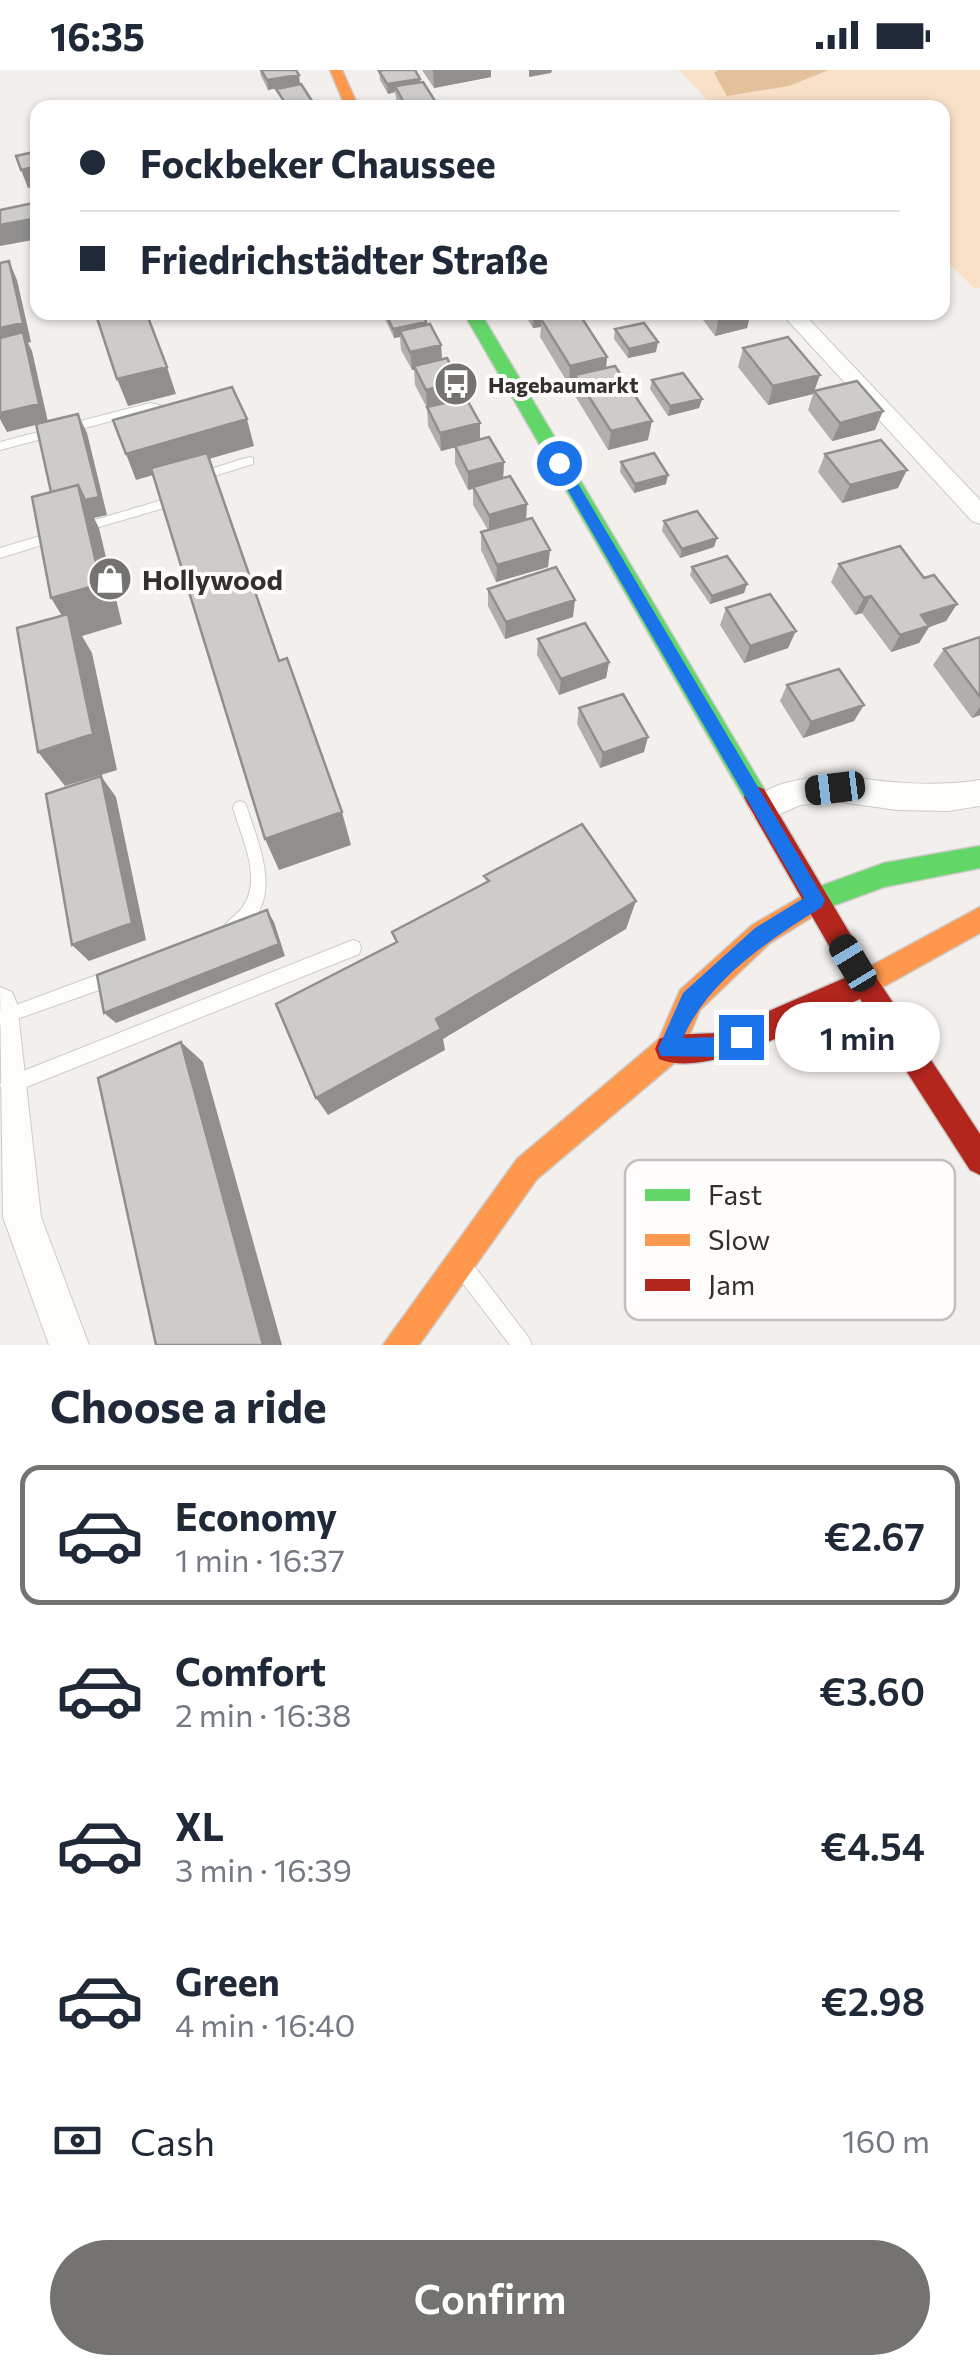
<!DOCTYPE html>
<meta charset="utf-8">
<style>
:root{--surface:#fff;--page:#f2f2f3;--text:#1f2937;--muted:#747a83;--line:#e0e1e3;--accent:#757370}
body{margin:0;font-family:Commissioner,sans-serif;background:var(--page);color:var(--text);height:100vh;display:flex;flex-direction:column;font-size:38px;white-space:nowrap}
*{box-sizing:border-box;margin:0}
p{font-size:32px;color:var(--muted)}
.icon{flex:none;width:55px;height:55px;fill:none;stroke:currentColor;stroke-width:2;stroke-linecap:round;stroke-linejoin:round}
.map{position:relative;height:1275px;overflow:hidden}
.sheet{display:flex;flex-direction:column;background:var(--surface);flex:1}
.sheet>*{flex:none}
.hud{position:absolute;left:30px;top:30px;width:920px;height:220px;border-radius:20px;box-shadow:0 2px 8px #0004;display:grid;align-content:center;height:220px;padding:0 50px;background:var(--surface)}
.end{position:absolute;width:45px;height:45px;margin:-22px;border:12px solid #1a73e8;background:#fff;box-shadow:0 0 0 5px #fff}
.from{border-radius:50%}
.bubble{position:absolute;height:70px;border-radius:35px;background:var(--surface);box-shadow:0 2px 8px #0004;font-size:32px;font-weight:600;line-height:70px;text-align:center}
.car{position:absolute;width:30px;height:60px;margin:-30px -15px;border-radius:12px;box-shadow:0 0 8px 2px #0007;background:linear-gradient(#222 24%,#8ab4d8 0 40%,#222 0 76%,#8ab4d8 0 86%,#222 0)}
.hud b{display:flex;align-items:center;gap:35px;height:95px;font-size:38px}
.hud b+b{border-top:2px solid var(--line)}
.hud i{width:25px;height:25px;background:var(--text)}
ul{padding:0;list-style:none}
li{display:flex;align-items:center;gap:30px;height:140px;margin:0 20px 15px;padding:0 30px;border:5px solid transparent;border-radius:20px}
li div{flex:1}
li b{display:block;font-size:38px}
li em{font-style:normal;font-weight:600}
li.selected{border-color:var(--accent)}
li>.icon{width:90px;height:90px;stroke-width:1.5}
h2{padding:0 50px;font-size:45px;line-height:120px}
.pay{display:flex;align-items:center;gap:25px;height:110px;padding:0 50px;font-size:38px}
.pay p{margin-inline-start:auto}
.primary-button{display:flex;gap:20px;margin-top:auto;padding:20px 50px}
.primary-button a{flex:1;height:115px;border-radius:60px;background:var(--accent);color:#fff;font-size:40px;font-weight:600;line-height:115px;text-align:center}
.status{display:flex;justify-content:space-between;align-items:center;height:70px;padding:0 50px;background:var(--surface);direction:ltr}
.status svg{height:28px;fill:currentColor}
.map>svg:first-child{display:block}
</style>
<div class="status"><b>16:35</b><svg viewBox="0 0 49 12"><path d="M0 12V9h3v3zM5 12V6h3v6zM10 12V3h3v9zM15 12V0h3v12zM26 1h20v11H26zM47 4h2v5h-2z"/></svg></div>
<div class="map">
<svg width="980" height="1275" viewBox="0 0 980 1275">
<rect width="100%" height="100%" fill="#f2efec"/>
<!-- green -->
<path fill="#f9e1c8" d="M679 0H980V218L975 219 943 188 942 38 711 34Z"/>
<!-- water -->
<path fill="#e3c29b" d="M718 0H829L789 16 727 26 714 3Z"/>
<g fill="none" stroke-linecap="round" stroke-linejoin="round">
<defs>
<path id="lane" d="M150 333 177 339 178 342 173 346 150 341 0 380V372Z
M249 387 253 388V394L195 412 189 408 191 405Z
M171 420 177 424 171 436 82 462 76 458 78 455 162 430 167 421Z
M57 461 63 466 61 469 0 488V478Z
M240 731 245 733 247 738C262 784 287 839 230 867L224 864 222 859C228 849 238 845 244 835 262 807 241 766 233 738L235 733Z
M353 870 359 872 361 878 359 884 9 1024 3 1021 0 1015 3 1009Z
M113 899 119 901 121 907 119 913 0 955V941Z
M468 1194 475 1197 529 1268 532 1275H510L461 1211 458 1204 461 1197Z"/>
<path id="street" d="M780 242H802L980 430V454L972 451Z
M835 705C884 712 930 718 980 710V736L948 741 897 740 835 731 800 735 764 751 754 747 749 738C762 711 809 708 835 705Z
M0 917 12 922 17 934 41 1147 89 1275H49L3 1147Z"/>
<path id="fast" d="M463 242H480L764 719 768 727 764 735 756 738 748 735Z
M980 776V798L884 817 816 842 807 839 803 830 807 821 884 793Z"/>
<path id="slow" d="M330 0H342L359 38H346Z
M816 818 825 821 829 830 825 839 770 873 700 940 679 989 537 1109 419 1275H383L517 1089 659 969 680 920 752 855Z
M980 837V863L874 922 865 926 856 922 852 913 856 904Z"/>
<path id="jam" d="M756 716 764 719 874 904 980 1064V1105L970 1100 860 929C810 951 711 1010 659 989L655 979 659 969 669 965 718 963 847 907 748 735 744 727 748 719Z"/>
</defs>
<!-- lane casing -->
<use href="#lane" stroke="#cccbc8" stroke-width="2"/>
<!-- street casing -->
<use href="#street" stroke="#cccbc8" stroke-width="2"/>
<!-- fast casing -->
<use href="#fast" stroke="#cccbc8" stroke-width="3"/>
<!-- slow casing -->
<use href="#slow" stroke="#cccbc8" stroke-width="3"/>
<!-- jam casing -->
<use href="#jam" stroke="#cccbc8" stroke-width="3"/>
<!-- lane -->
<use href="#lane" fill="#fdfdfc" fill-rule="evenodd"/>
<!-- street -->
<use href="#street" fill="#fdfdfc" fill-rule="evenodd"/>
<!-- fast -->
<use href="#fast" fill="#63d668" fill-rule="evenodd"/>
<!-- slow -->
<use href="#slow" fill="#ff974d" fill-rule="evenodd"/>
<!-- jam -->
<use href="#jam" fill="#b3261e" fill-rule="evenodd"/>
</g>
<!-- wall -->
<path fill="#b1afad" d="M260 0H296L268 20 261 6Z
M377 0H415L420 12 437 34V38H398L395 22 388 24 380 10 379 1Z
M422 0H491V7L434 18Z
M383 242H421L426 255 441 275 442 290 459 312 460 329 480 370 504 392 503 408 526 450 548 497 496 512 481 480V462L488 460 473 435V419L468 420 455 394V377L441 381 428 356 427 338 415 315 414 300H412L401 280 400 267 394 268 384 247Z
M523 242H578L607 287 606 298 648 370 608 380 574 324 575 313 569 315 540 267 541 257 533 258Z
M697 242H751L747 258 715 266Z
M615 259 656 282 628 288 614 269Z
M743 278 820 305 813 324 768 335 738 297Z
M652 310 702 329 699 338 668 346 650 319Z
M814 321 875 360 832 371 808 340Z
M825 384 898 418 842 433 818 402Z
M621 392 666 414 634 423 620 402Z
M664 451 714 477 680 488 662 461Z
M839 494 924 508 957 534 946 551 929 557 919 573 891 582 862 543 855 545 831 512Z
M692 497 747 514 744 523 710 534 690 505Z
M488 519 573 547 505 569 488 536Z
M726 538 788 578 744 593 720 555Z
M980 567V645L972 648 933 595 944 579Z
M538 569 609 592 606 608 559 625 537 585Z
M787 615 854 651 803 668 780 631Z
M579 638 644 682 600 698 577 654Z"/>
<!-- shaded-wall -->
<path fill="#908f8d" d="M433 0H491V7L434 18Z
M529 0H552L551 3 529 7Z
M299 5 300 14 268 20 267 10Z
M420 9 421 18 395 16V22L388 24 387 14Z
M38 96V116L28 118 21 100Z
M38 148V169L0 176V155Z
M9 191 17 210 31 272 28 273 32 281 48 352 7 362 0 349V258Z
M534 242H569L541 249V257L533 258Z
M739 242H751L747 258 715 266 719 247Z
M426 252V261H400V267L394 268 393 259Z
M658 272 656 282 628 288 629 279Z
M441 275 442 293 414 296V300H412L410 282Z
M607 287 605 306 575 305V313L569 315 570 296Z
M167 297 176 324 128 336 117 309Z
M820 305 813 324 768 335 773 316Z
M459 312 460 330 427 338 426 320Z
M702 329 699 338 668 346 670 336Z
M883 341 875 360 832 371 840 353Z
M78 344 87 363 107 445 94 448 99 458 122 554 82 566 92 583 117 700 65 716 38 682 73 564 51 528 78 415Z
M247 349 254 376 136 410 126 384Z
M652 351 648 370 608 380 611 361Z
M480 353V371L441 381 440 363Z
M504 392 503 411 468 420V402Z
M907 400 898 418 842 433 850 415Z
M668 405 666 414 634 423 635 414Z
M527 434 526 452 489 463V445Z
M717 468 714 477 680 488 682 479Z
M550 480 548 497 496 512 497 495Z
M747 514 744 523 710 534 712 526Z
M871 526 862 543 855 545 864 528Z
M575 530 573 547 505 569 506 552Z
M957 534 946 551 929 557 919 573 891 582 900 565 921 545Z
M796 561 788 578 744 593 750 576Z
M609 592 606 608 559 625 561 609Z
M864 635 854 651 803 668 811 652Z
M980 637V645L972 648Z
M648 667 644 682 600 698 603 683Z
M101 706 116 727 146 870 89 891 72 875Z
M342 742 351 775 279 800 265 769Z
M636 831 626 859 443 969 445 980 328 1045 316 1028 436 949Z
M267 840 274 852 285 886 116 953 104 943Z
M181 972 203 992 282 1275H263Z"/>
<!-- building -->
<path fill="#ceccc9" stroke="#908f8d" stroke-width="2.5" d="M261 0H296L299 5 267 10Z
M383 0H415L420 9 387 14 379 1Z
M423 12 437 34 407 38 395 16Z
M301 14 314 34 311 38H264L263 35 284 31 276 19Z
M38 81V96L21 100 16 86Z
M38 132V148L0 155V140Z
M9 191 23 253 0 258V193Z
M95 242H146L167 297 117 309Z
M385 242H421L426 252 393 259Z
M569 242H578L607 287 570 296 541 249Z
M715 242H739L719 247Z
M644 253 658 272 629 279 615 259Z
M430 254 441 275 410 282 400 261Z
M23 262 39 334 0 343V268Z
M788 267 820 305 773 316 743 278Z
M447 288 459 312 426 320 414 296Z
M615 296 652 351 611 361 575 305Z
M683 303 702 329 670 336 652 310Z
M857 311 883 341 840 353 814 321Z
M232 317 247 349 126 384 113 350Z
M466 328 480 353 440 363 427 337Z
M78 344 99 427 85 430 78 415 51 422 36 354Z
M489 367 504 392 468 402 455 376Z
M881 370 907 400 850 415 825 384Z
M207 383 279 591 287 588 342 742 265 769 151 398Z
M654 383 668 405 635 414 621 392Z
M510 406 527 434 489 445 473 417Z
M78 415 101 514 51 528 32 427Z
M697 441 717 468 682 479 664 451Z
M532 448 550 480 497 495 481 462Z
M900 476 924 508 934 505 957 534 921 545 929 556 900 565 871 526 864 528 839 494Z
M727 486 747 514 712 526 692 497Z
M556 497 575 530 506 552 488 519Z
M770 524 796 561 750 576 726 538Z
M68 544 93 664 38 682 17 558Z
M585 553 609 592 561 609 538 569Z
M980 567V627L944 579Z
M839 599 864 635 811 652 787 615Z
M623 624 648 667 603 683 579 638Z
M101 706 132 853 72 875 46 724Z
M582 754 636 831 436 949 441 959 316 1028 276 934 397 872 392 862 489 811 484 806Z
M267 840 279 874 104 943 97 905Z
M181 972 263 1275H156L98 1008Z"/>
<!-- route -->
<path fill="#1a73e8" d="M559 389 564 390 825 830 822 837C768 871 709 909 683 968L718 967 741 957 748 960V974L718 987 661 986 658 979 683 923 755 858 804 828 552 393Z"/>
<!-- icons -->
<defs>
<symbol id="bus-disc" viewBox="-11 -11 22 22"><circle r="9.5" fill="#757370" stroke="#fefdfc"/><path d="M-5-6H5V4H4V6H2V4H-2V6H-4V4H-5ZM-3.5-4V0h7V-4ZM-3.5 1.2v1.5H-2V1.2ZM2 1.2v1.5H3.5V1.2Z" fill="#fff"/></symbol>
<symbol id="shop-disc" viewBox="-11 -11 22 22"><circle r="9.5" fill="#757370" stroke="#fefdfc"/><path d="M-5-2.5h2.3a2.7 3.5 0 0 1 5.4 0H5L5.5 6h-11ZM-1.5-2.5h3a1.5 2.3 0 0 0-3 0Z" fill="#fff"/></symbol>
</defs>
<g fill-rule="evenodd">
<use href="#bus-disc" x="431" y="289" width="50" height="50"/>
<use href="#shop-disc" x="85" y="484" width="50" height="50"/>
</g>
<g text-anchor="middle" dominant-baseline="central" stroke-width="8" stroke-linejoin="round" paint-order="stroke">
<!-- far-poi labels -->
<g font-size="22" font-weight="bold" fill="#32302d" stroke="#fefdfc" text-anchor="start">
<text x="488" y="314">Hagebaumarkt</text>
</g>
<!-- poi labels -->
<g font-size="28" font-weight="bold" fill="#32302d" stroke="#fefdfc" text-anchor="start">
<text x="142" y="509">Hollywood</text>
</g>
</g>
<!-- legend -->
<rect x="625" y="1090" width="330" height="160" rx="15" fill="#fefdfc" stroke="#c1c0be" stroke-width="2.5"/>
<rect x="645" y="1119" width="45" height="12" fill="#63d668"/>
<rect x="645" y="1164" width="45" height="12" fill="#ff974d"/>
<rect x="645" y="1209" width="45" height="12" fill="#b3261e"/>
<g font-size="28" fill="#32302d">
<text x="708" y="1135">Fast</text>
<text x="708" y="1180">Slow</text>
<text x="708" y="1225">Jam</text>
</g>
</svg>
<i class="end from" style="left:559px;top:393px"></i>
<i class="end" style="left:741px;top:967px"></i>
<div class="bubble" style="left:775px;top:932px;width:165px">1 min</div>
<i class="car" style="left:835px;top:718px;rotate:263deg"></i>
<i class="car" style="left:853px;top:893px;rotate:329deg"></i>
<div class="hud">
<b><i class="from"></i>Fockbeker Chaussee</b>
<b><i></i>Friedrichstädter Straße</b>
</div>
</div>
<section class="sheet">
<h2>Choose a ride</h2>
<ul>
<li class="selected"><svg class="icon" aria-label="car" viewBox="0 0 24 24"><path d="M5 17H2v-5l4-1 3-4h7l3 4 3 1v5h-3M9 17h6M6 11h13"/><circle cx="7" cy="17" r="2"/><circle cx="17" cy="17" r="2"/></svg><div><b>Economy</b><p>1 min · 16:37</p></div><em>€2.67</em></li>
<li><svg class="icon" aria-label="car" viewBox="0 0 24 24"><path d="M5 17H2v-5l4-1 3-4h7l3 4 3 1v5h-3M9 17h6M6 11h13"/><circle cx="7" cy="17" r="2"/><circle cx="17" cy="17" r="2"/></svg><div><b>Comfort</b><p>2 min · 16:38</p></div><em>€3.60</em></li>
<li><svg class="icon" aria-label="car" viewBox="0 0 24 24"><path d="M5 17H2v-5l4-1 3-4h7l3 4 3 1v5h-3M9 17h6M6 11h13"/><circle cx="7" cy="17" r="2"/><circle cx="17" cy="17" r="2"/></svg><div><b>XL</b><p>3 min · 16:39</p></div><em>€4.54</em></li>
<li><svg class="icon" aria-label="car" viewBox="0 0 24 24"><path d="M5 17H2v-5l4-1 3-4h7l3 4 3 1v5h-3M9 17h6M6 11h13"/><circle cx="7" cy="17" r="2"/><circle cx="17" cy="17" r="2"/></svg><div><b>Green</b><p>4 min · 16:40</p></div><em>€2.98</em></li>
</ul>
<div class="pay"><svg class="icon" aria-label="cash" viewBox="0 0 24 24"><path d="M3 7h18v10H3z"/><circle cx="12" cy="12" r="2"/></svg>Cash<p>160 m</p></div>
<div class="primary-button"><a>Confirm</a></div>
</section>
